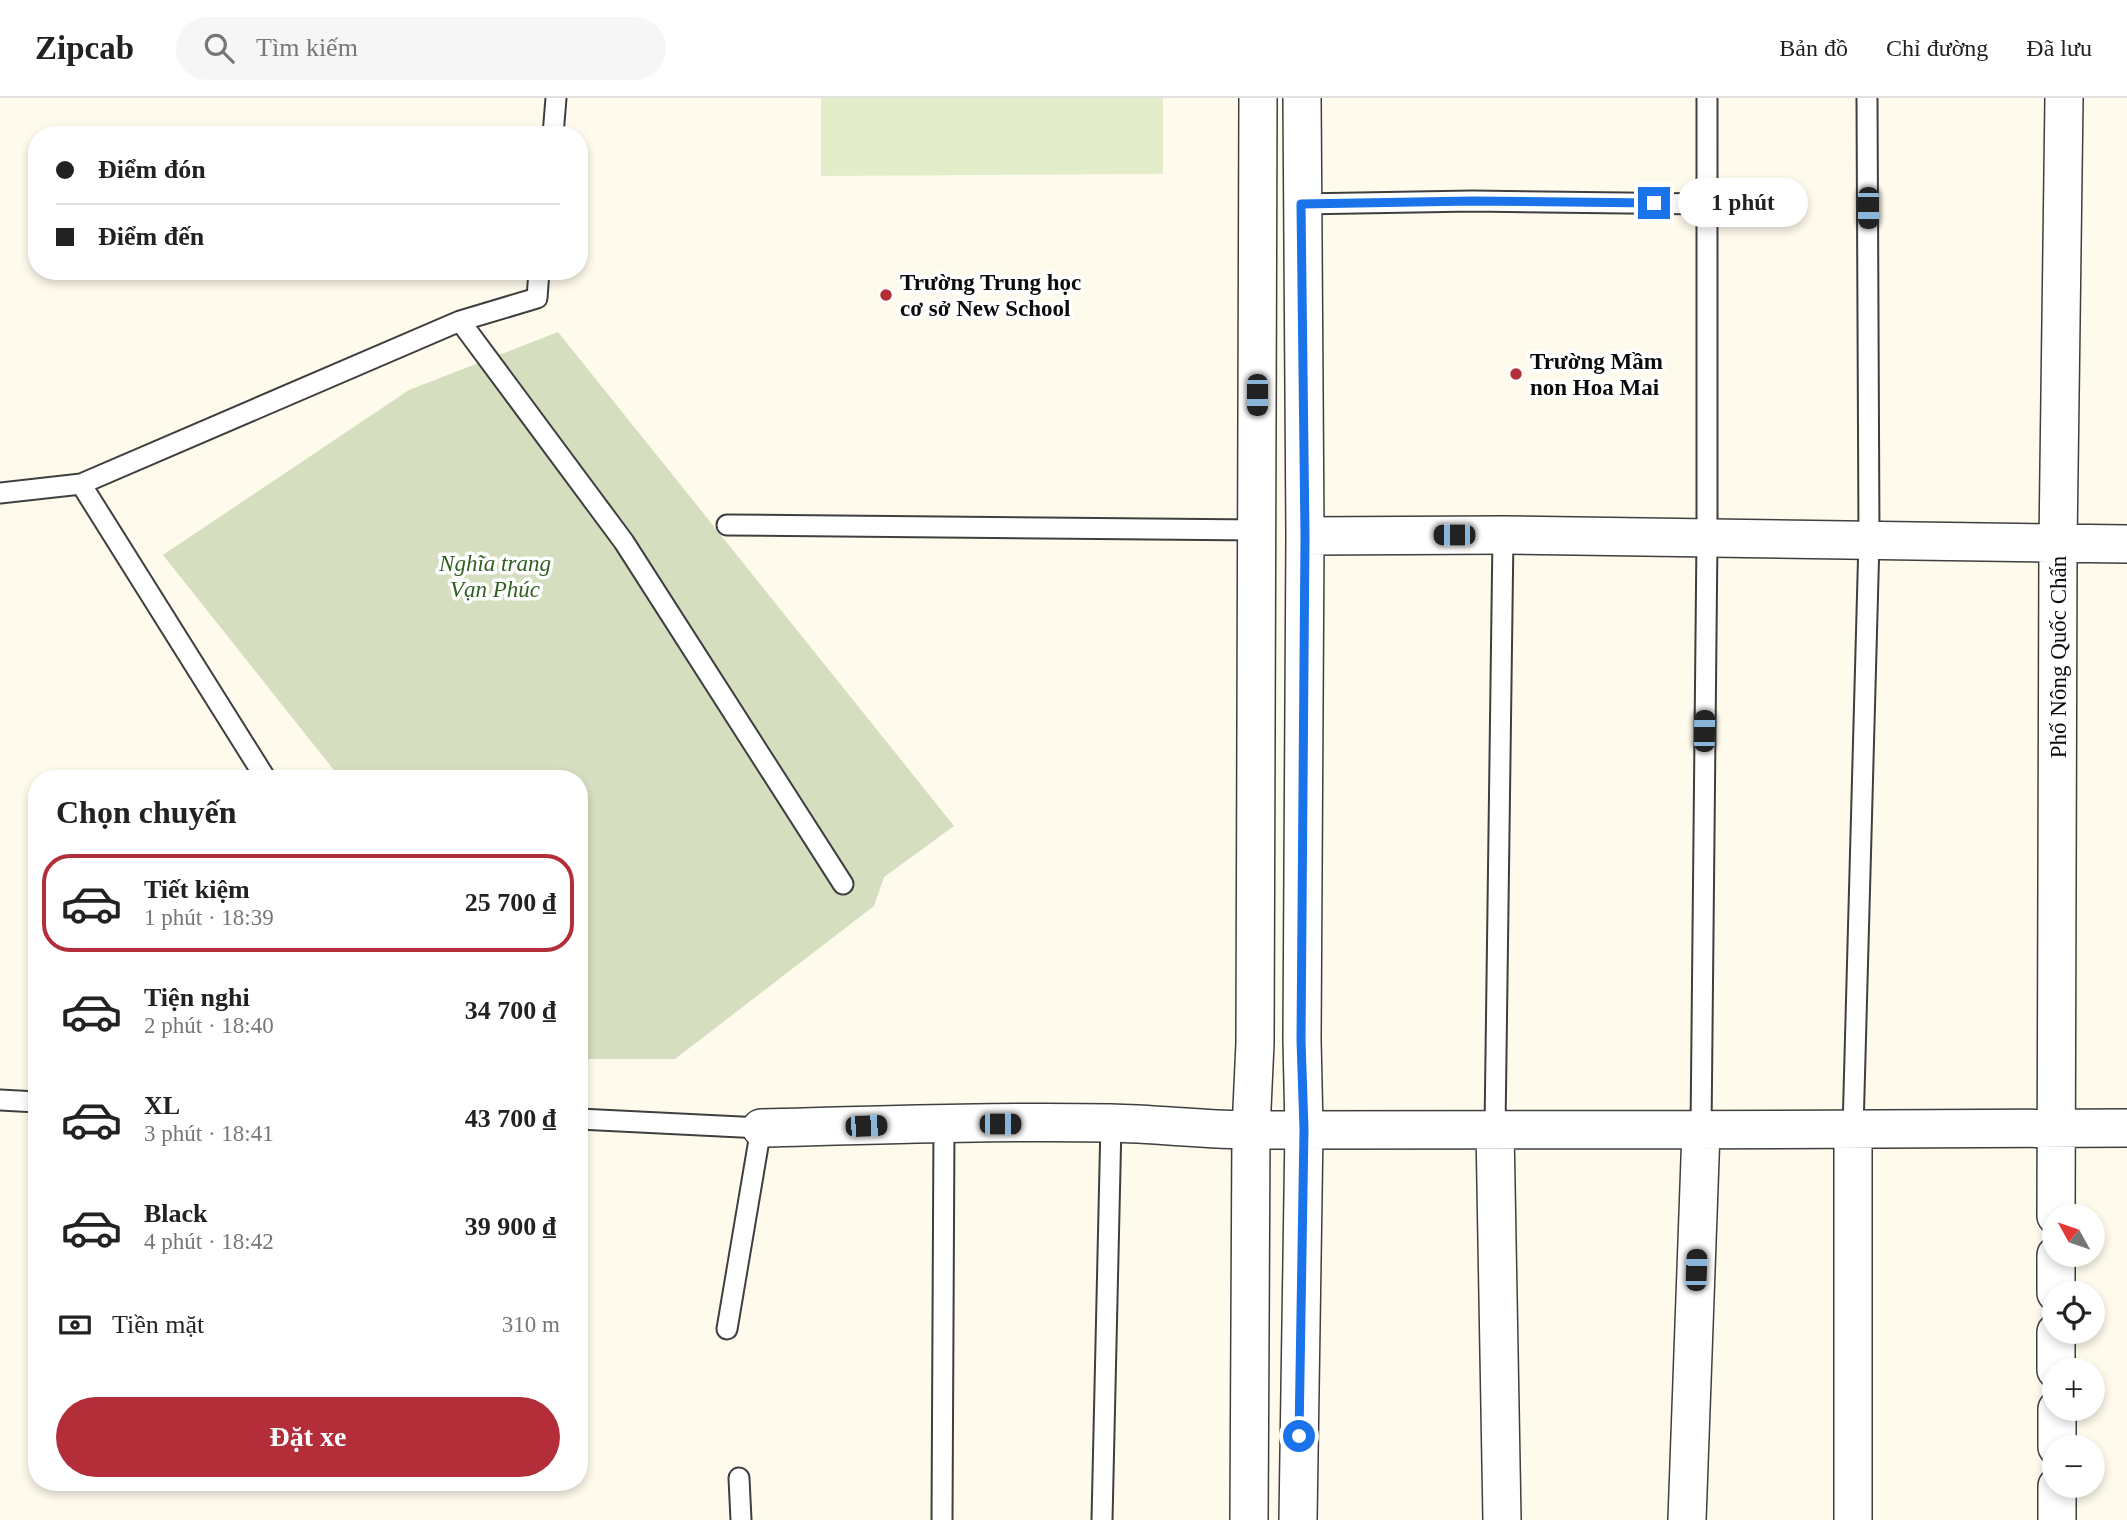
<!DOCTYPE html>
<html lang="vi">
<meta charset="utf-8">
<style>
:root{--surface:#fff;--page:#f6f6f6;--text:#222;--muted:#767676;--line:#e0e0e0;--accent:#b32e39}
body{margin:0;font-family:Georgia,serif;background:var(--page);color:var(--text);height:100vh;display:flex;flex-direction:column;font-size:26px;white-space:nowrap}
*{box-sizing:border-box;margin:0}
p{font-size:23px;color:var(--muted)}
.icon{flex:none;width:38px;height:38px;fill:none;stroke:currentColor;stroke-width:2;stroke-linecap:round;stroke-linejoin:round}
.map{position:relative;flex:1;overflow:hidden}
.side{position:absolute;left:28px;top:672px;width:560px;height:721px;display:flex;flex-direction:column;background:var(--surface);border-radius:28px;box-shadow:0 4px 10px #0003}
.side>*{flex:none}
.guide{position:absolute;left:28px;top:28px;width:560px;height:154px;border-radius:28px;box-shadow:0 4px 10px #0003;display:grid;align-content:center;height:154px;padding:0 28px;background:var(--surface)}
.needle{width:46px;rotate:310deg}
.controls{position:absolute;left:2042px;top:1106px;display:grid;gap:14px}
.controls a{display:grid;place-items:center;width:63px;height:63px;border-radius:50%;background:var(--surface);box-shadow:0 4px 10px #0003;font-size:35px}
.end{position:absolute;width:32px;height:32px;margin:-16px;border:9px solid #1a73e8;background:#fff;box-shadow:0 0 0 4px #fff}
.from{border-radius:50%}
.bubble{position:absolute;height:49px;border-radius:24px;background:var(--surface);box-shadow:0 4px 10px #0003;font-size:23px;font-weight:700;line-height:49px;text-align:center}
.car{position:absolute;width:21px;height:42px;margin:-21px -10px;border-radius:9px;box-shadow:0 0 5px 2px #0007;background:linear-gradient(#222 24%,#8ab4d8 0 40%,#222 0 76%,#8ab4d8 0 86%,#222 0)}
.guide b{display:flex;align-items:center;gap:24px;height:66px;font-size:26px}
.guide b+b{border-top:2px solid var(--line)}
.guide i{width:18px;height:18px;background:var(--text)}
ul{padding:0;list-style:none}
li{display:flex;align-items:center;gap:21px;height:98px;margin:0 14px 10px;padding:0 14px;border:4px solid transparent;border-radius:28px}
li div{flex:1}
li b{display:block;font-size:26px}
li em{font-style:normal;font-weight:700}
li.active{border-color:var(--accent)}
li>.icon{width:63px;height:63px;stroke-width:1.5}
h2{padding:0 28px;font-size:32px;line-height:84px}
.pay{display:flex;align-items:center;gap:18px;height:77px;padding:0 28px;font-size:26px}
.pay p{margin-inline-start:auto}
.action{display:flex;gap:14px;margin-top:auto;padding:14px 28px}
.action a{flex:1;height:80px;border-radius:42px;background:var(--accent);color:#fff;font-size:28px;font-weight:700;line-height:80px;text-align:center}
header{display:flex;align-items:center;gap:42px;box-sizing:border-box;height:98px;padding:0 35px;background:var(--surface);border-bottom:2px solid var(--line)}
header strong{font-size:33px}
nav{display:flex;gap:38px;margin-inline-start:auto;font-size:24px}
.search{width:490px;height:63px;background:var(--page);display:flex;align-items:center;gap:18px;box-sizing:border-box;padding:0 24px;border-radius:38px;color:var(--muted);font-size:26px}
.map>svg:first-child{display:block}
</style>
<header>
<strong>Zipcab</strong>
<div class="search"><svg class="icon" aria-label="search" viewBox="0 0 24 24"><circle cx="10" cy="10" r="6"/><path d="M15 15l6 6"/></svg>Tìm kiếm</div>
<nav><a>Bản đồ</a><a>Chỉ đường</a><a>Đã lưu</a></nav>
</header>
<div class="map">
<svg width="2127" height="1422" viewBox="0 0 2127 1422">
<rect width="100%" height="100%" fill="#fefaec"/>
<!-- cemetery -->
<path fill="#d5debf" d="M558 234 954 728 884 779 874 808 675 961H579V681H341L163 457 409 292Z"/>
<!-- pitch -->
<path fill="#e3edca" d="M821 0H1163V76L821 78Z"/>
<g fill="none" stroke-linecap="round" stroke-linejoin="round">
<defs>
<path id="service" d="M553 37 556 0
M1301 106 1472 103 1706 106
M460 223 624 444 843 786
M81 386 266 681
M0 395 81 386 460 223 537 200 539 173
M727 427 1257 432
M0 1002 37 1004
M579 1021 761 1030 727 1231
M1495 1031 1503 437
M1853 1032 1869 442 1867 0
M1701 1033 1707 440V0
M739 1380 741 1422
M942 1422 944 1026
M1102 1422 1111 1025"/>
<path id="minor" d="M1305 438 1503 437 2127 446
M761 1030C878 1027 995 1023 1111 1025 1159 1026 1207 1032 1255 1032 1546 1032 1836 1032 2127 1030
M1495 1031 1502 1422
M2056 1118 2058 446 2064 0
M2056 1157V1195
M2056 1234V1272
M2057 1311V1349
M2057 1388V1422
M1249 1422 1251 1032 1255 945 1258 0
M1298 1422 1304 1031 1302 942 1305 438 1302 0
M1687 1422 1701 1033
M1853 1422V1032"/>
</defs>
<!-- service casing -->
<use href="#service" stroke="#3f3f3f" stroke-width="23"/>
<!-- minor casing -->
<use href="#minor" stroke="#3f3f3f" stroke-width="40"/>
<!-- service -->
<use href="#service" stroke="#fff" stroke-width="19"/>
<!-- minor -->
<use href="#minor" stroke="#fff" stroke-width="37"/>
</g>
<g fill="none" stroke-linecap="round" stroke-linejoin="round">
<!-- route -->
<path stroke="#1a73e8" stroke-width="9" d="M1299 1338 1304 1031 1301 942 1305 438 1301 106 1472 103 1654 105"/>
</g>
<!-- markers -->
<g fill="#b32e39" stroke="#fff" stroke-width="2.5">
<circle cx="886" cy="197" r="7"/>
<circle cx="1516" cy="276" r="7"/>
</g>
<g text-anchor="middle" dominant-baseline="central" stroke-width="7" stroke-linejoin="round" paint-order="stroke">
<!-- poi labels -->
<g font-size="23" font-weight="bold" fill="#0c0c0c" stroke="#fff" text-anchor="start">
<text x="900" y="184">Trường Trung học<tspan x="900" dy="26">cơ sở New School</tspan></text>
<text x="1530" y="263">Trường Mầm<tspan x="1530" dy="26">non Hoa Mai</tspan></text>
</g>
<!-- park labels -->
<g font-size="23" font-style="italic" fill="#305f21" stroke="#fff">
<text x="495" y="465">Nghĩa trang<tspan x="495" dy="26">Vạn Phúc</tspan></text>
</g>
<!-- street labels -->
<g font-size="23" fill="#0c0c0c" stroke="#fff">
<text transform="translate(2058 559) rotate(-90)">Phố Nông Quốc Chấn</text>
</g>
</g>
</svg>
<div class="controls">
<a><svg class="needle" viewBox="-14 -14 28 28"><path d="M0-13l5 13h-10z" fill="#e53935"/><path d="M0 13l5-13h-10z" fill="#767676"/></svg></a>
<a><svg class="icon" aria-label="locate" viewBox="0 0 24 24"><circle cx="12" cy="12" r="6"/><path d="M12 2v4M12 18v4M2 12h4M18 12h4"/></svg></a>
<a>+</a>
<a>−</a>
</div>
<i class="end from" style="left:1299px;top:1338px"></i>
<i class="end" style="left:1654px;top:105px"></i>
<div class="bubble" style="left:1678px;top:80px;width:130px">1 phút</div>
<i class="car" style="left:1868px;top:110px;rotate:180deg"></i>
<i class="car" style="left:1257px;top:297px;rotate:180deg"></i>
<i class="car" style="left:1454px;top:437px;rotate:270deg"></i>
<i class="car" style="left:1704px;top:633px;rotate:1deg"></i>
<i class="car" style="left:1000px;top:1026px;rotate:90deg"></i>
<i class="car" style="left:866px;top:1028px;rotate:88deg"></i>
<i class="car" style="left:1696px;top:1172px;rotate:2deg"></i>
<div class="guide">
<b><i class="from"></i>Điểm đón</b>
<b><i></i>Điểm đến</b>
</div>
<section class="side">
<h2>Chọn chuyến</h2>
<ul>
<li class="active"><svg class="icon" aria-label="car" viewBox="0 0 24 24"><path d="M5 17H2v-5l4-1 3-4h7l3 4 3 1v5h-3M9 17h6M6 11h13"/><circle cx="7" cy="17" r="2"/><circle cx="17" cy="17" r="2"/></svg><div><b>Tiết kiệm</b><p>1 phút · 18:39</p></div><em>25 700 ₫</em></li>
<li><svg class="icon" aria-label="car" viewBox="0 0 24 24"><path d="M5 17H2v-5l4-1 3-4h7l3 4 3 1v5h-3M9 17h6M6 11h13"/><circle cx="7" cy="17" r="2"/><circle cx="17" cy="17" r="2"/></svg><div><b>Tiện nghi</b><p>2 phút · 18:40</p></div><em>34 700 ₫</em></li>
<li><svg class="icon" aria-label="car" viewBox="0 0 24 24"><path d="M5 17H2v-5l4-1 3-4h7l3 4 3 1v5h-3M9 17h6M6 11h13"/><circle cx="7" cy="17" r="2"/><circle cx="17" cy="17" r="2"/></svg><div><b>XL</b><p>3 phút · 18:41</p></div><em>43 700 ₫</em></li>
<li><svg class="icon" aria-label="car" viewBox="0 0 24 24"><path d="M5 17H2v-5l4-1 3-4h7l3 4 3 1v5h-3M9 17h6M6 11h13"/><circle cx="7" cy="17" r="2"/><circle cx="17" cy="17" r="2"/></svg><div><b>Black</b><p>4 phút · 18:42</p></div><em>39 900 ₫</em></li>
</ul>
<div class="pay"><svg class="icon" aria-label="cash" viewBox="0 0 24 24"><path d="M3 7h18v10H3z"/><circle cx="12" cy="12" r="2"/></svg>Tiền mặt<p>310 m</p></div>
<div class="action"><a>Đặt xe</a></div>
</section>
</div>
